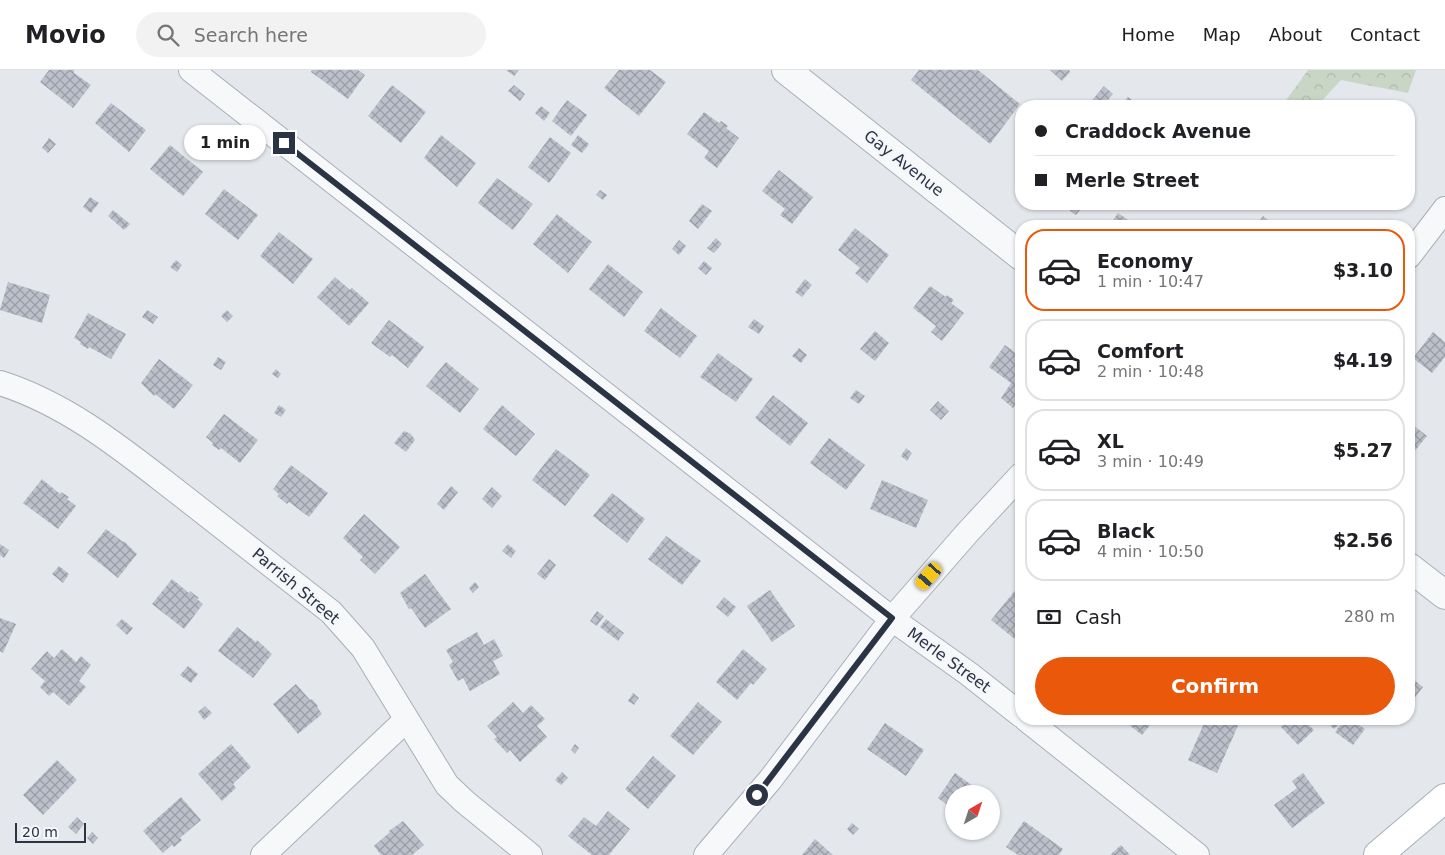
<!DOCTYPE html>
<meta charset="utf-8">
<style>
:root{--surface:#fff;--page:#f2f2f2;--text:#202124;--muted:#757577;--line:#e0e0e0;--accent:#ea580c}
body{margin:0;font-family:"DejaVu Sans",sans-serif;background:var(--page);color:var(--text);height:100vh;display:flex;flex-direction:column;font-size:19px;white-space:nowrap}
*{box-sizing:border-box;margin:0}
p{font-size:16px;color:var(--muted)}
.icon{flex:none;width:28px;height:28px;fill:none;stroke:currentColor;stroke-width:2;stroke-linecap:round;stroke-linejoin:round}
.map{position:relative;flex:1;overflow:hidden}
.sheet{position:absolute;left:1015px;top:150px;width:400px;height:505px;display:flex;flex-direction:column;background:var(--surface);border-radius:20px;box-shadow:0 1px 4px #0004}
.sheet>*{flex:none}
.hud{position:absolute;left:1015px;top:30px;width:400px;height:110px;border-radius:20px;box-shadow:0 1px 4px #0004;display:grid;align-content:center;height:110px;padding:0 20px;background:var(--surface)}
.needle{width:32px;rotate:39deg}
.tools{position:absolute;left:945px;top:715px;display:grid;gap:10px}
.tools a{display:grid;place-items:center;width:55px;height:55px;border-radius:50%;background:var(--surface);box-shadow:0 1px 4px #0004;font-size:25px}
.scale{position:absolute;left:15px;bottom:12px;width:71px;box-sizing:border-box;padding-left:5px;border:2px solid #2b3445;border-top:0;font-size:14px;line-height:18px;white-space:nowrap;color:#2b3445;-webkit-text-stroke:4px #f4f6f9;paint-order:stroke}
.end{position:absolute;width:22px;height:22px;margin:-11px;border:6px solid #2b3445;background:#fff;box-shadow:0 0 0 2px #fff}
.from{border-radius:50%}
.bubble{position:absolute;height:35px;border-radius:18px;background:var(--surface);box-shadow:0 1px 4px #0004;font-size:16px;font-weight:800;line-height:35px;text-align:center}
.car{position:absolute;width:15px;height:30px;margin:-15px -8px;border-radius:6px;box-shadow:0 0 4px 1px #0007;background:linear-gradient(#f5c518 24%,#345 0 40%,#f5c518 0 76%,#345 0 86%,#f5c518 0)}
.hud b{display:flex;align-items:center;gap:18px;height:48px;font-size:19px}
.hud b+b{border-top:1px solid var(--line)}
.hud i{width:12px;height:12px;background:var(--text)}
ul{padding:9px 0 0;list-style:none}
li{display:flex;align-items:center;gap:15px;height:82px;margin:0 10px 8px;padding:0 10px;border:2px solid var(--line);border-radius:20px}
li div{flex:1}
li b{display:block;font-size:19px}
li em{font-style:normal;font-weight:800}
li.active{border-color:var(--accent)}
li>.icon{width:45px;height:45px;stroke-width:1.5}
.pay{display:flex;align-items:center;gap:12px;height:55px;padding:0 20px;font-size:19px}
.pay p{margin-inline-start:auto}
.button{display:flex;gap:10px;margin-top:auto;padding:10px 20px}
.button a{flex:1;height:58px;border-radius:30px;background:var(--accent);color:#fff;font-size:20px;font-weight:800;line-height:58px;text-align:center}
header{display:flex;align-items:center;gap:30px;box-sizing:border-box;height:70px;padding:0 25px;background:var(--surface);border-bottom:1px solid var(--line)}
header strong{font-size:24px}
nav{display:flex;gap:28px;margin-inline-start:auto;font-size:18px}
.search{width:350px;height:45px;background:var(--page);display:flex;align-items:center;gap:12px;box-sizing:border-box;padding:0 18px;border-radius:28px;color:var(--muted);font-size:19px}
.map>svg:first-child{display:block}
</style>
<header>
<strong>Movio</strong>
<div class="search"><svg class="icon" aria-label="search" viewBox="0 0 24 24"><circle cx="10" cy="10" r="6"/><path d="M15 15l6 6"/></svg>Search here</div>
<nav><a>Home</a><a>Map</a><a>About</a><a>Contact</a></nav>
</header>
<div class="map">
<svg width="1445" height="785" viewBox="0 0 1445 785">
<defs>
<pattern id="forest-crowns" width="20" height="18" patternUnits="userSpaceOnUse" patternTransform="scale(1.25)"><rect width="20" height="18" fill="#c9d6c5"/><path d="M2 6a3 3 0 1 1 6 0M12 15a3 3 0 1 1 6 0" fill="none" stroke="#adb8ab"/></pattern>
<pattern id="building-cross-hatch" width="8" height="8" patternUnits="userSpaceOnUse" patternTransform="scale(1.25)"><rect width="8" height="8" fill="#bbc0ca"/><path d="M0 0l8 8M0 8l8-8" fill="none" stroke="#989da6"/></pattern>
</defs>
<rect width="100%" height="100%" fill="#e4e7ec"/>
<!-- forest -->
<path fill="url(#forest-crowns)" d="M1308 0H1416L1408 23 1341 10 1317 36H1282Z"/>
<!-- building -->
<path fill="url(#building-cross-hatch)" d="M49 0H74V3L91 15 73 38 40 12Z
M312 0H358L365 5 348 29 311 2Z
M506 0H519L514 6Z
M619 0H650L666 12 639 46 604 18Z
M919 0H978L1020 34 990 74 911 10Z
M1050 0H1069L1070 2 1062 11Z
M392 15 426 42 401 73 368 46Z
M514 15 525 24 520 31 508 21Z
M1104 16 1113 24 1103 36H1087Z
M1128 27 1138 35 1137 36H1115L1118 33 1121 35Z
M567 30 587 45 571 66 552 51Z
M111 33 146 60 129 82 95 53Z
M541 36 550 43 544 51 535 43Z
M704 42 719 53 721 51 728 56 726 58 739 68 717 98 704 88 709 81 687 64Z
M441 65 476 93 457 117 424 88Z
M578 65 589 74 582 83 571 75Z
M550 67 571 83 549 113 528 97Z
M49 68 56 74 48 83 42 78Z
M170 75 203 102 183 126 150 99Z
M779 100 813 127 792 154 780 145 785 139 762 121Z
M497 108 533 134 513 160 478 133Z
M224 119 258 145 238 170 205 144Z
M600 120 607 125 603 130 596 125Z
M90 127 99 133 91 143 83 137Z
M702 134 712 141 698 159 689 151Z
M1061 134H1085L1076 145Z
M113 140 130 154 124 160 108 146Z
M1118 143 1137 156H1109Z
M557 144 592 172 568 203 533 174Z
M1263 146 1276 156H1256Z
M855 158 889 185 867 213 855 203 860 198 838 180Z
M279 162 313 189 293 214 260 186Z
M716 168 722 174 714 183 707 178Z
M679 170 686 176 679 185 672 179Z
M176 190 182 195 177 202 170 197Z
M704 191 712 198 706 205 698 198Z
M608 194 643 222 624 247 589 219Z
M335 207 350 220 352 218 369 233 349 256 317 227Z
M805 209 812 215 802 227 795 222Z
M8 212 50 225 42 253 0 240Z
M930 216 946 227 947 225 954 230 951 233 964 243 942 271 931 262 936 256 913 238Z
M661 238 697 266 680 288 644 261Z
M147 240 158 247 153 254 142 247Z
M227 240 233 246 227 252 221 246Z
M88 243 126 264 111 289 89 277 88 279 80 274 81 272 74 268Z
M754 249 764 256 759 264 748 257Z
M389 250 424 277 408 298 392 285 390 287 371 273Z
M875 261 889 273 875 291 860 279Z
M1433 262 1445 272V287L1432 303 1413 288Z
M1005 275 1021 287V326L1013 338 1001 328 1011 313 989 297Z
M799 278 807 285 801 293 792 286Z
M718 283 753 309 736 332 700 307Z
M218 287 226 292 221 300 213 295Z
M159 289 193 315 174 339 155 324 154 326 141 313Z
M446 292 479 319 460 343 426 316Z
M276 299 281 304 278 308 272 304Z
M856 320 865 326 859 334 850 328Z
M773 325 808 353 790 376 755 348Z
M938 331 949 341 941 350 930 340Z
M279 335 286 340 281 347 274 343Z
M502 335 535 364 516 386 483 359Z
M224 344 258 370 240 393 221 378 219 380 212 375 213 373 206 367Z
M1409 352 1427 366 1409 388Z
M404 361 411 364 415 370 406 382 394 373Z
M829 368 865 395 846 420 810 393Z
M906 378 912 383 907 391 901 386Z
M556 379 590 405 565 436 532 410Z
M291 395 328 423 309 447 289 432 287 434 277 426 279 424 273 419Z
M42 409 60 424 61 422 69 427 67 429 76 436 58 459 23 433Z
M882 410 928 430 916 458 870 439Z
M451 416 458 422 444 440 437 434Z
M492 417 502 426 492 438 482 429Z
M612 423 645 449 627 473 593 446Z
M364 444 400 477 375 504 360 490 363 487 343 468Z
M106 459 123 472 124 471 137 484 118 508 87 483Z
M666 466 701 491 682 515 648 489Z
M0 474 9 480 4 488 0 485Z
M508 474 516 481 511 488 502 481Z
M549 489 556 495 545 510 537 504Z
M59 496 69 504 63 513 52 504Z
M425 504 451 539 425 558 411 538 409 539 400 523Z
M172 509 189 523 190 521 199 528 197 529 203 534 184 559 152 534Z
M475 512 479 517 473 523 469 518Z
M1021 513V574L991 550Z
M770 520 795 556 772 572 747 536Z
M724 527 736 537 728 547 716 537Z
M597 541 604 546 597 556 590 551Z
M0 548 16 554 3 583 0 581Z
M122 549 133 558 127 565 116 555Z
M606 549 624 563 618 571 600 557Z
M237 557 256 572 257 570 272 584 253 608 218 581Z
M477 562 484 575 494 569 503 586 493 591 500 604 470 621 463 608 458 611 449 595 453 592 446 580Z
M62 579 76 592 81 586 91 595 79 611 86 617 69 636 53 622 49 626 40 617 45 611 31 599 47 581 54 588Z
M743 579 767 599 753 615 751 613 737 630 716 612Z
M188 596 198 604 191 613 180 605Z
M1409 606 1423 617 1409 635Z
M296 614 310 630 312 629 318 636 317 637 322 644 298 664 273 634Z
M633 623 639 628 634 635 628 631Z
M513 632 523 643 531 635 545 649 537 656 547 667 520 692 510 680 507 683 494 669 497 667 487 656Z
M698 632 722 652 693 685 670 666Z
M205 636 212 643 204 650 198 642Z
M1133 649H1155L1142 665 1128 654Z
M1206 649H1241L1217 703 1188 690Z
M1279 649H1303L1314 660 1298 675 1281 657 1284 654Z
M1332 649H1344L1334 659 1328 653Z
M1345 649H1350L1365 659 1353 675 1335 662Z
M885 653 924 680 906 706 867 679Z
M231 674 251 697 233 714 236 718 222 731 198 704Z
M575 674 579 678 575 684 571 680Z
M653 686 676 706 648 739 625 719Z
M57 690 77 710 43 745 23 725Z
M562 702 568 708 561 715 555 710Z
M955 703 984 724H954V740L938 728Z
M1303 703 1325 733 1292 758 1274 735 1297 718 1292 711Z
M181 727 201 750 180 768 182 770 174 777 172 775 163 783 143 761Z
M608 741 630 759 609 785H592L568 766 584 747 596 756Z
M77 747 84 754 76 764 68 757Z
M403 751 424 775 412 785H381L374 776 390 762 389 761Z
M1024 751 1063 779 1059 785H1018L1006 777Z
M852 753 859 759 853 765 847 759Z
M92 762 98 768 93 774 87 768Z
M815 769 833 785H802Z
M1121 775 1130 785H1110Z"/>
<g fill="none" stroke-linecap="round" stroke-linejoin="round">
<defs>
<path id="minor" d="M191 0 892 549 969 604 1021 645
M1409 186 1445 139
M0 313C70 335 127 383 184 427 233 465 282 504 331 542L363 578 447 715 465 732 530 785
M1026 649 1197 785
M263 785 406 650
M706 785 770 710 892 549 968 462 1021 405"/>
<path id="tertiary" d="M786 0 1021 186
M1409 497 1445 525"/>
<path id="secondary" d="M1378 785 1445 728"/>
</defs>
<!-- minor casing -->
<use href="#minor" stroke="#a9aeb7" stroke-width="26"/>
<!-- tertiary casing -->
<use href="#tertiary" stroke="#a9aeb7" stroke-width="30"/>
<!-- secondary casing -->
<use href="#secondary" stroke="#a9aeb7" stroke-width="30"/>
<!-- minor -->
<use href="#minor" stroke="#f7f8fa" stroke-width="24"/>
<!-- tertiary -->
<use href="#tertiary" stroke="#f7f8fa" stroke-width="28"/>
<!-- secondary -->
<use href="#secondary" stroke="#fff" stroke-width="28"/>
</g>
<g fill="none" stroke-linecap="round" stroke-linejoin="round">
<!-- route -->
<path stroke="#2b3445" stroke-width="6" d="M284 73 892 548 757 725"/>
</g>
<g text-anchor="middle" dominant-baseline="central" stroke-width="4" stroke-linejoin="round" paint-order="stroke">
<!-- street labels -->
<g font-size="16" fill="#2b3445" stroke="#f4f6f9">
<text transform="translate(904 93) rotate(38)">Gay Avenue</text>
<text transform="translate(296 516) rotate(40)">Parrish Street</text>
<text transform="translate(949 590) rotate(36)">Merle Street</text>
</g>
</g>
</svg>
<div class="tools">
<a><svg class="needle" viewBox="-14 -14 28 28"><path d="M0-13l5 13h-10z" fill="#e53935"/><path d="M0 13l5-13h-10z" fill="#757577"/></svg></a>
</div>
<div class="scale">20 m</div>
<i class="end from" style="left:757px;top:725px"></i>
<i class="end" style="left:284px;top:73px"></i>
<div class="bubble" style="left:184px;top:55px;width:82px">1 min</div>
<i class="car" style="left:929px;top:506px;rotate:221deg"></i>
<div class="hud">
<b><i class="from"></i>Craddock Avenue</b>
<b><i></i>Merle Street</b>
</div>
<section class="sheet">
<ul>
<li class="active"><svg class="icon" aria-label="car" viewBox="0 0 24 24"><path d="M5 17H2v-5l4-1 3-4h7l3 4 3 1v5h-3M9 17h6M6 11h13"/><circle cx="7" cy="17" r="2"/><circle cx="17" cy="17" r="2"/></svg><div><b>Economy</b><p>1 min · 10:47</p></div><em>$3.10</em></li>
<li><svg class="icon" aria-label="car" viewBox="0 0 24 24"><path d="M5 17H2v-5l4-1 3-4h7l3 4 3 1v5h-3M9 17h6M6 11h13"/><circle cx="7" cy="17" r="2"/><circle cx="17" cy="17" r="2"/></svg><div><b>Comfort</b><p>2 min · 10:48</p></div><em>$4.19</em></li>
<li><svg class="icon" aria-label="car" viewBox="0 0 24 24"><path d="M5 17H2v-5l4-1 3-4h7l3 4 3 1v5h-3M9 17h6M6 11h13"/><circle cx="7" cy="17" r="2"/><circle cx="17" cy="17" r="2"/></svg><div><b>XL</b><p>3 min · 10:49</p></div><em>$5.27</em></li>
<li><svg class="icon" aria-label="car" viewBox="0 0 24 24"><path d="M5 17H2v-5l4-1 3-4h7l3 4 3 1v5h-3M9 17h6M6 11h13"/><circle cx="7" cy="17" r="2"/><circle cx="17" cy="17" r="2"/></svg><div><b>Black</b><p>4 min · 10:50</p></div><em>$2.56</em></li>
</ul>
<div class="pay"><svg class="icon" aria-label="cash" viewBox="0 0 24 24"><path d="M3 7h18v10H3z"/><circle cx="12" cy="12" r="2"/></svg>Cash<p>280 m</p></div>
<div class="button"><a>Confirm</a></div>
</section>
</div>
